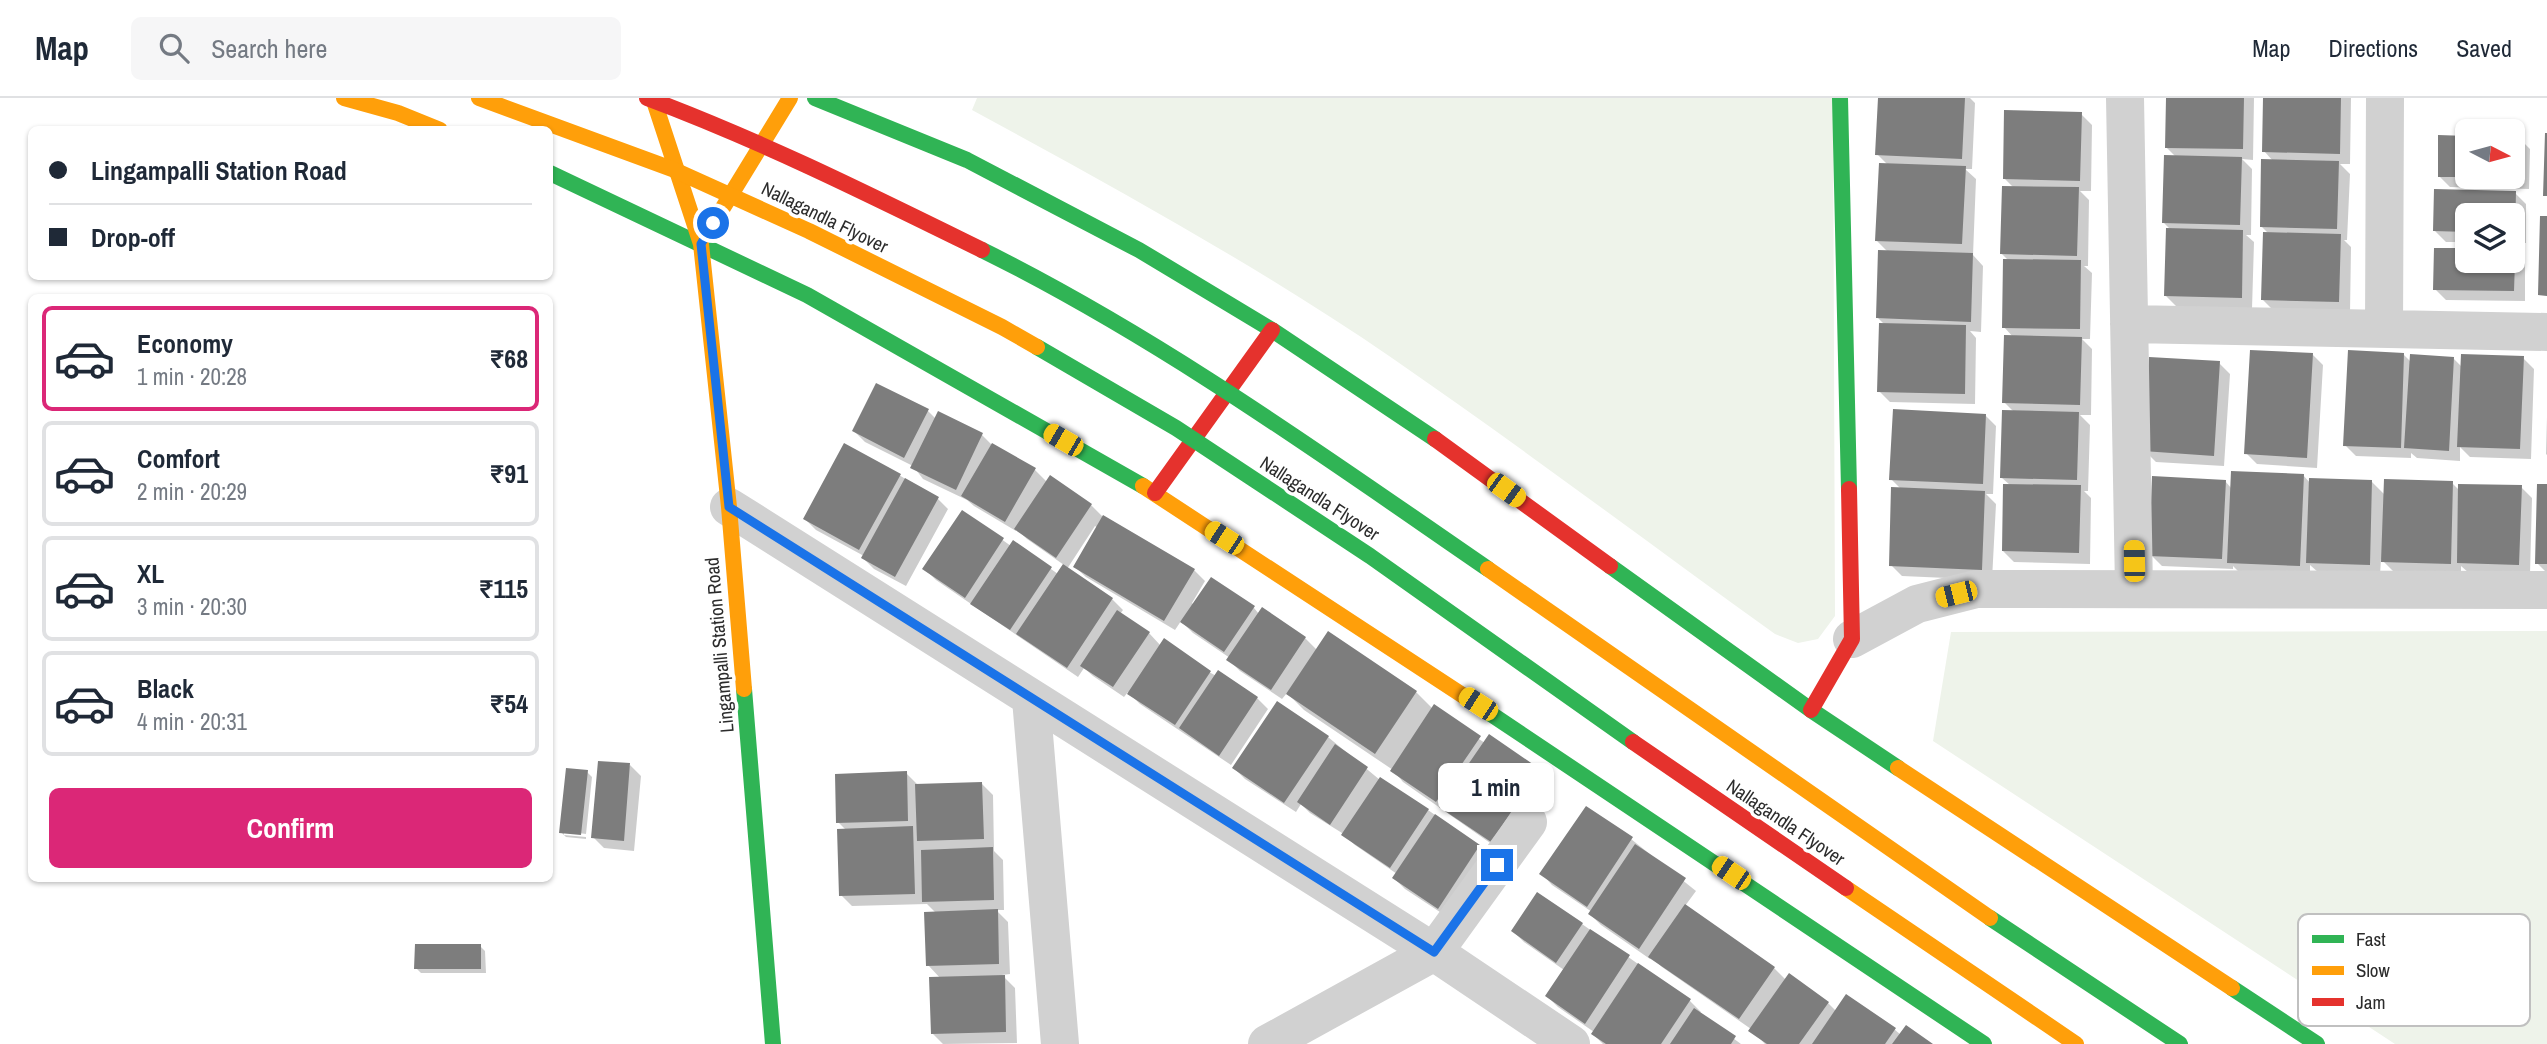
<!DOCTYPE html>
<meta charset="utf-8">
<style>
:root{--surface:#fff;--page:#f6f6f7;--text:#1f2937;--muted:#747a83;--line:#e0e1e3;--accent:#db2777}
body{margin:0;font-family:"Archivo Narrow",sans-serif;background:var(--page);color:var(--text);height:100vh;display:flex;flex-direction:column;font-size:26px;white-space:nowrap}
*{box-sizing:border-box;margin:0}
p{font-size:23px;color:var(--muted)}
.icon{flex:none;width:38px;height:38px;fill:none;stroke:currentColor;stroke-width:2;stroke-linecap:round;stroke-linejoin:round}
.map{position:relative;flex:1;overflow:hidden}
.sheet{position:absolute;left:28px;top:196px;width:525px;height:588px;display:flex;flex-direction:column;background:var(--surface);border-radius:10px;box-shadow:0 2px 5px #0004}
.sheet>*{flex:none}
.guide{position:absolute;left:28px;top:28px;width:525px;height:154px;border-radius:10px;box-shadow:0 2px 5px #0004;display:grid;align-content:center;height:154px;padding:0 21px;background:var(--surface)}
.needle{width:46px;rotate:96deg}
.tools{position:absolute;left:2455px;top:21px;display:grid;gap:14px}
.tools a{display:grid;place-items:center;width:70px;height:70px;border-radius:10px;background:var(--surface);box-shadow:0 2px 5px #0004;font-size:35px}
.end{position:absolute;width:32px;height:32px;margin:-16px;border:9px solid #1a73e8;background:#fff;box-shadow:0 0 0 4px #fff}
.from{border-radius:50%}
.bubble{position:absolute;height:49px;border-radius:10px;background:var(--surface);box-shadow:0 2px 5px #0004;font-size:23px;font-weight:700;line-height:49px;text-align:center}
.car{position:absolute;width:21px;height:42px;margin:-21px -10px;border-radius:9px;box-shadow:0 0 5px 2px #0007;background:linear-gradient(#f5c518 24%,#345 0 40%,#f5c518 0 76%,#345 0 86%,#f5c518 0)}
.guide b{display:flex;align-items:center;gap:24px;height:66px;font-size:26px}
.guide b+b{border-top:2px solid var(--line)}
.guide i{width:18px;height:18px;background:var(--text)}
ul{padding:12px 0 0;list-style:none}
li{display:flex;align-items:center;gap:21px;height:105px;margin:0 14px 10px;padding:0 7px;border:4px solid var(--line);border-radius:10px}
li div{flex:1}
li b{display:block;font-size:26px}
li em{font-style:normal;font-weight:700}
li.selected{border-color:var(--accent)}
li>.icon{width:63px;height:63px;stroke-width:1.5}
.button{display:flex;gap:14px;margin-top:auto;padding:14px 21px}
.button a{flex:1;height:80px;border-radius:10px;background:var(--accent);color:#fff;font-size:28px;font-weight:700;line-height:80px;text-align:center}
header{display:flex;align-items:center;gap:42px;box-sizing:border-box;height:98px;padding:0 35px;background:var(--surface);border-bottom:2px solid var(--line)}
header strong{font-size:33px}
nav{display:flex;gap:38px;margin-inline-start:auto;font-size:24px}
.search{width:490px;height:63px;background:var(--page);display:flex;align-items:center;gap:18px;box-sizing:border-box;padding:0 24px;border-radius:10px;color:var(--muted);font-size:26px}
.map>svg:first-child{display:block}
</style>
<header>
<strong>Map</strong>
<div class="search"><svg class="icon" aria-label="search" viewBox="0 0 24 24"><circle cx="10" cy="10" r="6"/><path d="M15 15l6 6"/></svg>Search here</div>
<nav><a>Map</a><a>Directions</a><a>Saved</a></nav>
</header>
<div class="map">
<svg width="2547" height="946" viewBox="0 0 2547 946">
<rect width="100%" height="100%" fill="#fff"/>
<!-- green -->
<path fill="#eef3ea" d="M977 0H1833L1835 518 1818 541 1798 545 1775 536C1647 444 1521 349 1392 260 1258 168 1115 90 972 12Z
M2547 533V946H2395L1933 643 1951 534Z"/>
<!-- shadow -->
<path fill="#0003" d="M1879 0H1970L1975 5 1972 71H1965L1976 81 1973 157 1983 168 1981 234 1970 233 1976 240 1975 306 1890 304 1879 293 1885 227 1878 220 1888 154 1877 143 1888 67 1877 56Z
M2168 0H2254L2253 62 2242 61 2252 71 2251 137H2246L2254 144 2252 211 2177 209 2166 198 2171 132 2164 125 2176 59 2166 49Z
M2265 0H2351L2350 66H2340L2350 76 2347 142H2344L2351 149 2350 215 2274 213 2263 202 2269 136 2262 129 2273 63 2264 53Z
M2081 16 2092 27 2091 93H2080L2089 102 2088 168H2084L2092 175 2090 241H2082L2092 251 2091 317H2080L2090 327 2088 393H2084L2091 400 2090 466 2014 464 2003 453 2010 387 2002 380 2014 314 2004 304 2013 239 2004 229 2009 163 2001 155 2014 90 2004 80Z
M2513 40H2519L2530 51 2529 91 2450 89 2439 78 2513 79Z
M2436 93 2515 95 2526 106V145H2513V117H2468V144H2446L2435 133Z
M2513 153 2525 164V203L2446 202 2435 191 2468 163H2513Z
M2312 256 2323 267 2317 370 2257 366 2246 355Z
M2403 256 2411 264 2453 260 2462 269 2523 260 2534 271 2531 361 2470 359 2460 349V363L2417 360 2411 355V360L2356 358 2345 347Z
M2219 265 2230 276 2224 368 2156 364 2145 353Z
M928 313 936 321 982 337 993 348 1035 372 1047 384 1091 407 1103 419 1194 472 1205 483 1192 505 1194 507 1254 510 1259 516 1305 540 1317 552 1328 535 1416 594 1433 611 1485 645 1539 672 1550 683 1503 754 1403 684 1393 672 1304 612 1287 595 1282 601 1240 573 1229 562 1230 560 1193 535 1181 523 1175 532 1086 479 1075 469 1098 430 1095 428 1067 471 1112 501 1123 512 1120 516 1149 535 1161 548 1257 600 1268 611 1231 667 1140 606 1128 594 1124 599 1093 578 1084 570 1078 579 936 482 925 471 963 414 1011 448 1013 444 1058 476 1064 467 1027 441 1017 431 1016 433 974 408 967 402 923 381 913 368 865 344 854 333Z
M1985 317 1996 328 1993 396H1986L1996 406 1992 482 1902 478 1891 467 1902 392 1891 381Z
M2547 319V357L2546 356Z
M899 377 937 400 948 411 906 488 874 471 863 460 864 458 816 432 805 421Z
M2303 377 2311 386 2372 384 2385 397 2452 385 2460 393 2521 389 2532 400 2530 477 2469 475 2461 468V476L2394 474 2381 461 2380 477 2319 475 2310 467V478L2240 475 2233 468V471L2162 468 2151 457 2225 383 2232 391Z
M2547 388V475L2537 465Z
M1328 639 1380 682 1428 712 1479 748 1490 759 1449 820 1405 791 1394 780 1397 776 1355 747 1342 735 1310 715 1301 706 1296 714 1245 681 1234 670Z
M630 667 641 678 634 753 604 750 593 739Z
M587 674 592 679 586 736 564 733V737L586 739V741L566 739 561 734Z
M906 675 917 686H982L993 697 994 753 1003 762 1004 812H996L1008 824 1010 876 1002 877 1015 890 1017 945 943 946 933 936 941 881 928 867 936 815 927 806 852 808 841 797 846 732 838 724Z
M1631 741 1696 793 1685 808 1774 870 1786 882 1828 905 1836 913 1894 931 1901 937 1930 946H1765L1751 931 1662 869 1651 859 1650 861 1601 827 1590 816 1592 814 1552 787 1542 776Z
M1582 826 1690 903 1701 914 1699 915 1741 946H1603L1593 936 1594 934 1558 909 1547 898 1564 872 1524 844 1513 833Z
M480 848 485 853 486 875H421L416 870Z"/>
<!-- building -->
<path fill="#7d7d7d" d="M1878 0H1965L1962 61 1875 57Z
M2166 0H2244L2243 51 2165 50Z
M2263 0H2341L2340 56 2262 54Z
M2004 12 2082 14 2080 83 2003 81Z
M2545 35H2547V98H2543Z
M2438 37 2468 38V79H2438Z
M2513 38H2520L2519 80H2513Z
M2164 57 2242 59 2240 127 2162 125Z
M2261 61 2339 63 2337 131 2260 129Z
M1879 65 1966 68 1962 146 1875 143Z
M2002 88 2079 89 2077 158 2000 156Z
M2434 91 2516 93 2515 138H2513V117H2468V134L2433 133Z
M2540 118H2547V198L2538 197Z
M2166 130 2243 132 2242 200 2164 198Z
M2263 134 2341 136 2339 204 2261 202Z
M2434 150H2468V163H2515L2514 193 2433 192Z
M1878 152 1973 155 1971 224 1876 220Z
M2003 161 2081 162 2080 231 2002 230Z
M1879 225 1966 227 1965 296 1877 294Z
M2004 237 2082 239 2080 307 2002 305Z
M2250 252 2313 255 2307 360 2244 356Z
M2348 252 2404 255 2401 350 2343 348Z
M2410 256 2454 259 2449 353 2404 350Z
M2461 256 2524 258 2520 351 2457 349Z
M2149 259 2220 263 2214 358 2143 353Z
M876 285 929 311 904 360 852 333Z
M1893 311 1986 316 1983 386 1889 382Z
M2002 312 2079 314 2077 382 2000 380Z
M938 313 983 335 956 392 910 370Z
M844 345 901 376 859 452 803 421Z
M992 345 1036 370 1005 424 961 398Z
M2231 373 2304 376 2300 468 2227 465Z
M1050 377 1092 406 1056 460 1014 431Z
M2152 378 2226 382 2222 461 2149 458Z
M905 380 939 399 895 479 861 460Z
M2309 380 2372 382 2370 467 2306 465Z
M2384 381 2453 383 2451 466 2381 464Z
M2003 386 2081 387 2079 455 2002 453Z
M2458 386 2522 387 2519 467 2457 465Z
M2537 386H2547V466H2535Z
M1891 389 1985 393 1982 472 1889 468Z
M962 412 1004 440 965 500 922 471Z
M1103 417 1195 471 1164 523 1073 469Z
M1013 442 1052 469 1010 532 970 506Z
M1063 466 1113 500 1067 570 1016 536Z
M1211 479 1255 508 1224 554 1180 524Z
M1262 509 1306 539 1271 592 1226 562Z
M1117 512 1150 534 1113 589 1080 568Z
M1328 533 1417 593 1375 656 1286 596Z
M1164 540 1211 573 1175 627 1127 596Z
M1218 572 1258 599 1219 658 1179 630Z
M1277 603 1329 638 1284 705 1232 670Z
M1434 606 1481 638 1436 704 1390 673Z
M1489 636 1540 671 1491 744 1439 709Z
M1335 646 1368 669 1330 727 1297 704Z
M598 663 630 665 624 743 591 740Z
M566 670 588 672 581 737 559 735Z
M907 673 908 723 836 725 835 676Z
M1380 679 1429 711 1390 770 1341 737Z
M982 684 984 741 917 743 915 686Z
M1586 708 1633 739 1587 809 1539 776Z
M1435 716 1480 747 1438 811 1392 780Z
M913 728 915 796 839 798 837 731Z
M1635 746 1686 780 1639 851 1588 816Z
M993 749 994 802 922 804 921 752Z
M1537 794 1583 825 1556 865 1511 833Z
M1685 806 1775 869 1739 921 1648 859Z
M998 811 999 866 926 868 924 814Z
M1590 831 1630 857 1585 926 1545 898Z
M415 846H481V871H414Z
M1638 865 1691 901 1661 946H1606L1591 936Z
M1789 875 1829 904 1799 946H1767L1748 933Z
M1005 877 1006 934 931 936 929 879Z
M1846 896 1896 930 1885 946H1812Z
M1694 910 1736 938 1731 946H1670Z
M1906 927 1933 946H1892Z"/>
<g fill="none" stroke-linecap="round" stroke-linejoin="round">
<!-- street -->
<path stroke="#d1d1d1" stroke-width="38" d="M2125 0 2134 490
M2129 226 2547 234
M2384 231 2385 0
M729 409 1434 854 1571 946
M1852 541 1917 506 1976 491 2547 492
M1031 601 1060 946
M1267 946 1434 854 1528 724"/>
<!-- fast -->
<path stroke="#30b455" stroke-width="16" d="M815 0 967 62 1139 152 1272 232 1435 341
M1840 0 1849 391
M550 75 807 197 1143 388
M1610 468 1811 612 1898 670
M744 591 773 946
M1482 610 1984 946
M2232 890 2317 946"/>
<!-- slow -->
<path stroke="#ff9f0a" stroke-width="16" d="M344 0 398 15 440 32
M653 0 701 146 729 409 744 591
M713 126 790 0
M1143 388 1482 610
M1898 670 2232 890"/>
<!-- jam -->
<path stroke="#e5322d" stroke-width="16" d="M1435 341 1610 468
M1155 395 1272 232
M1811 612 1852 541 1849 391"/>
<!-- fast-bridge -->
<path stroke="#30b455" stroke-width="16" d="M982 152C1160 240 1325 359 1488 471
M1037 249 1176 330 1370 458 1633 644
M1990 820 2180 946"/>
<!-- slow-bridge -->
<path stroke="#ff9f0a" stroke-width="16" d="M479 0 672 71 809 133 1002 229 1037 249
M1488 471 1990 820
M1846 790 2076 946"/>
<!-- jam-bridge -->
<path stroke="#e5322d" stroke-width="16" d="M647 0C762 43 872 98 982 152
M1633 644 1846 790"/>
</g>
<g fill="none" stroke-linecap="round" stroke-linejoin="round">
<!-- route -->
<path stroke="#1a73e8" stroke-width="9" d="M713 125 701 146 729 409 1434 854 1497 767"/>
</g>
<g text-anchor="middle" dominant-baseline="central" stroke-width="7" stroke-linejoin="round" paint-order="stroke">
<!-- street labels -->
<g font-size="19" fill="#2c2c2c" stroke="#fff">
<text transform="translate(825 119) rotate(26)">Nallagandla Flyover</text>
<text transform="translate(1320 400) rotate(33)">Nallagandla Flyover</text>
<text transform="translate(719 547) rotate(-95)">Lingampalli Station Road</text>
<text transform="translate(1786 724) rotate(34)">Nallagandla Flyover</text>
</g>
</g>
<!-- legend -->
<rect x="2298" y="816" width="232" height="112" rx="10" fill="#fff" stroke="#c0c0c0" stroke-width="2"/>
<rect x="2312" y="837" width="32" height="8" fill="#30b455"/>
<rect x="2312" y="868" width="32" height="9" fill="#ff9f0a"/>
<rect x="2312" y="900" width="32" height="8" fill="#e5322d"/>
<g font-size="19" fill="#2c2c2c">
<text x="2356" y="848">Fast</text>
<text x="2356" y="879">Slow</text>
<text x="2356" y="911">Jam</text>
</g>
</svg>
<div class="tools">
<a><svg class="needle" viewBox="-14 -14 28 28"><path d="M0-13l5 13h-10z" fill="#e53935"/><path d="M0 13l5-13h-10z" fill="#747a83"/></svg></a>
<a><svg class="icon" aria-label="layers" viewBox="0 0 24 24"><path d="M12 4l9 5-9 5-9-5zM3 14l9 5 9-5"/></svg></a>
</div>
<i class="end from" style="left:713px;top:125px"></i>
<i class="end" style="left:1497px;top:767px"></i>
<div class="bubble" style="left:1438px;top:665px;width:116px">1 min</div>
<i class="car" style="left:1063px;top:342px;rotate:300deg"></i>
<i class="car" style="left:1506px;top:392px;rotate:126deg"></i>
<i class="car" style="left:1224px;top:440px;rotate:303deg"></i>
<i class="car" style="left:2134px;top:463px;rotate:359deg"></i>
<i class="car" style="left:1956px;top:496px;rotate:256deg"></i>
<i class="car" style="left:1478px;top:606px;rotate:303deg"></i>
<i class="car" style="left:1731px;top:775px;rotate:304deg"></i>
<div class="guide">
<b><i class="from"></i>Lingampalli Station Road</b>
<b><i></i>Drop-off</b>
</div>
<section class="sheet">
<ul>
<li class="selected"><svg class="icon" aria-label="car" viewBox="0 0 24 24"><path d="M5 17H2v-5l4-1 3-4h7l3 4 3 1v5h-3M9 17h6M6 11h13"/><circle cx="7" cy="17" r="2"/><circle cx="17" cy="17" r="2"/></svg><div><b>Economy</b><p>1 min · 20:28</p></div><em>₹68</em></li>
<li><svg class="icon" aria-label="car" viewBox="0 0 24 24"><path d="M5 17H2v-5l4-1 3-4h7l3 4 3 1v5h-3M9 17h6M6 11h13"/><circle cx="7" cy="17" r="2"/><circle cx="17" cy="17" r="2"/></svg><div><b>Comfort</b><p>2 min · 20:29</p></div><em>₹91</em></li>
<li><svg class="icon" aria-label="car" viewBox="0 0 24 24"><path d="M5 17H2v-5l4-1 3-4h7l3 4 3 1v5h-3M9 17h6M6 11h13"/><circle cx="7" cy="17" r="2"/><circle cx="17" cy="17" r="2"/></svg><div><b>XL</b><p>3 min · 20:30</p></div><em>₹115</em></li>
<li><svg class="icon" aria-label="car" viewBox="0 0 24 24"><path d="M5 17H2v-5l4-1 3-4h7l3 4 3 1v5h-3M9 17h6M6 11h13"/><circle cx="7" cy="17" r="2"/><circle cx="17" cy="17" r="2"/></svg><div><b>Black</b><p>4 min · 20:31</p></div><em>₹54</em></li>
</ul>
<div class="button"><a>Confirm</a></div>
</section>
</div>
